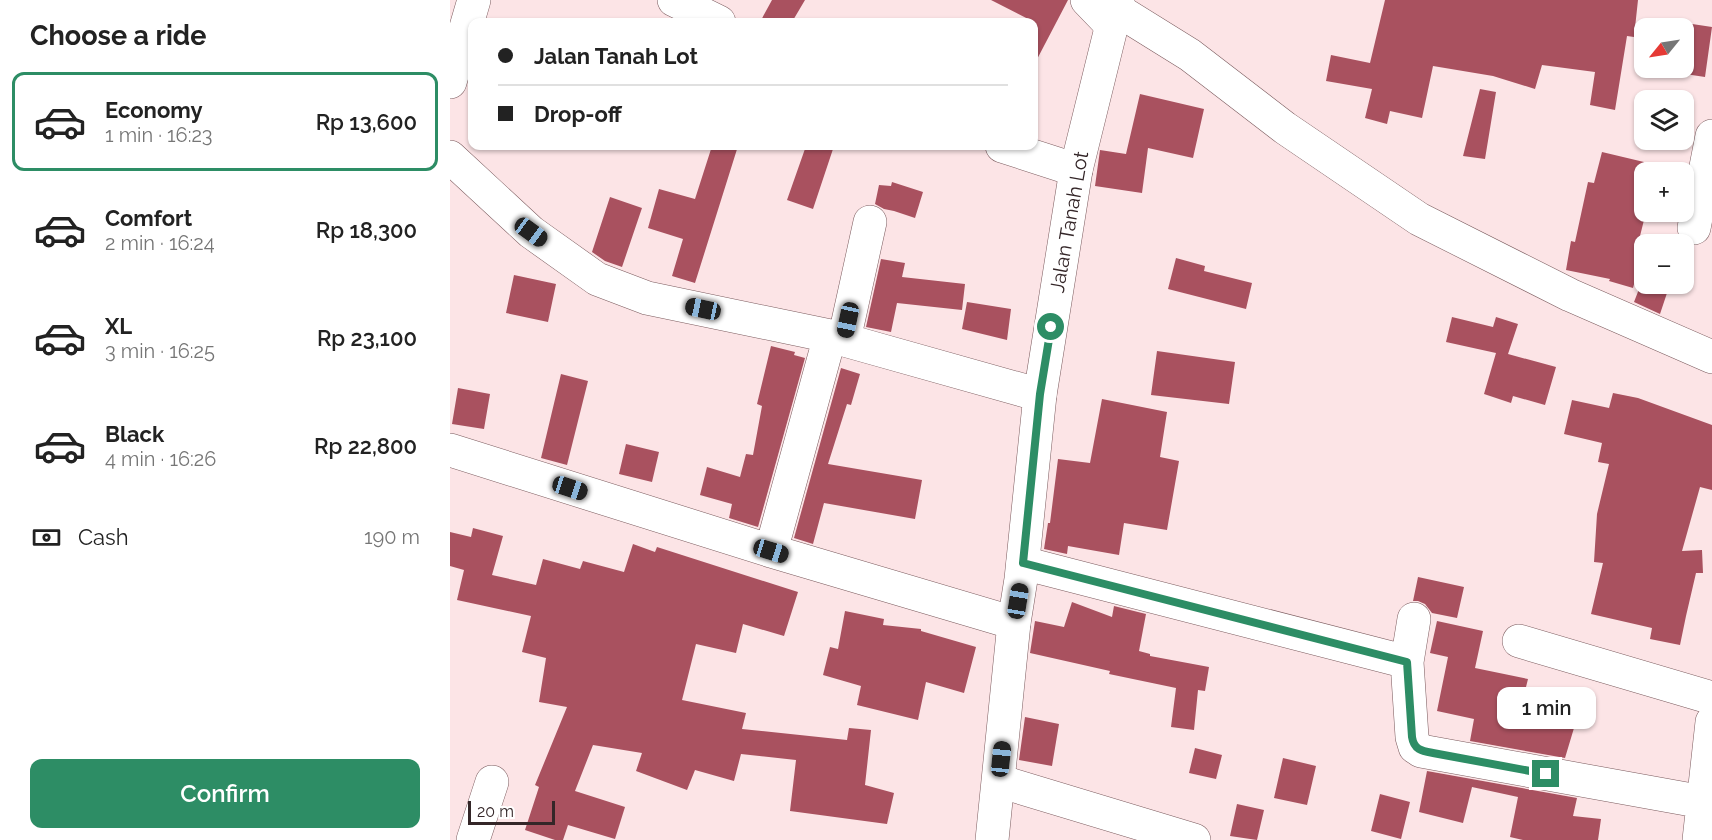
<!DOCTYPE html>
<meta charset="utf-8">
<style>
:root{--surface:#fff;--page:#f6f6f6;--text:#222;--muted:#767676;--line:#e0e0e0;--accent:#2d8d65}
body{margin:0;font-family:Raleway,sans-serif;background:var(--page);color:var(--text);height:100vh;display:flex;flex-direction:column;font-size:22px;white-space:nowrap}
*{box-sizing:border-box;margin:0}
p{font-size:20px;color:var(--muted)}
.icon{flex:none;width:33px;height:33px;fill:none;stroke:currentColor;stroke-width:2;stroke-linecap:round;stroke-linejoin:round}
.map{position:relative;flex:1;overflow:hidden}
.sheet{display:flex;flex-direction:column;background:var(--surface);width:450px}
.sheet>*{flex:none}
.guide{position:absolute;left:18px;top:18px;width:570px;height:132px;border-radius:12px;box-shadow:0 2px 4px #0004;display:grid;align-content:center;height:132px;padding:0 30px;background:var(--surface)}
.needle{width:39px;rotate:240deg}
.tools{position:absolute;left:1184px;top:18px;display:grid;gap:12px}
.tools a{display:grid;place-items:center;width:60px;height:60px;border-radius:12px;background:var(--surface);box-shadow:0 2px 4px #0004;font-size:30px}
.scale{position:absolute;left:18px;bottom:15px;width:87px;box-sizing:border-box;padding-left:6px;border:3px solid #342628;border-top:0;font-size:16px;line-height:21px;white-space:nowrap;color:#342628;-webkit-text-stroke:4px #fff;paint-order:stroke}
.end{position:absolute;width:27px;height:27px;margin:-14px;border:8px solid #2d8d65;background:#fff;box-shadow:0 0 0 3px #fff}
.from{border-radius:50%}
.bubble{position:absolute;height:42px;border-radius:12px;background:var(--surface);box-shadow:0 2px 4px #0004;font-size:20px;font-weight:600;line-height:42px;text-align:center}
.car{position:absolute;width:18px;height:36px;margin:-18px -9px;border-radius:8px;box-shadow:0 0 4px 2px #0007;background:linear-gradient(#222 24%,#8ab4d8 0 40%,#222 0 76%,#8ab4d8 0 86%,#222 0)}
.guide b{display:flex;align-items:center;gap:21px;height:57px;font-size:22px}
.guide b+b{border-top:2px solid var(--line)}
.guide i{width:15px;height:15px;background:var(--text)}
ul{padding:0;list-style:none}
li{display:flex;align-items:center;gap:18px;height:99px;margin:0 12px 9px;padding:0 18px;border:3px solid transparent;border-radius:12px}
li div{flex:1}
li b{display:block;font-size:22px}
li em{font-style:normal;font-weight:600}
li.on{border-color:var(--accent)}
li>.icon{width:54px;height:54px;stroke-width:1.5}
h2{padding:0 30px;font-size:27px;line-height:72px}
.pay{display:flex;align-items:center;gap:15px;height:66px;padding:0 30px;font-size:22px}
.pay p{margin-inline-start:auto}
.action{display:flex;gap:12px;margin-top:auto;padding:12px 30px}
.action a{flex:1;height:69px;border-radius:12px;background:var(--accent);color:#fff;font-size:24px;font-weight:600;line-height:69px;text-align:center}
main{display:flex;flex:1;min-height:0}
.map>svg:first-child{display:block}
</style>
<main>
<section class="sheet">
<h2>Choose a ride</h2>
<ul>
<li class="on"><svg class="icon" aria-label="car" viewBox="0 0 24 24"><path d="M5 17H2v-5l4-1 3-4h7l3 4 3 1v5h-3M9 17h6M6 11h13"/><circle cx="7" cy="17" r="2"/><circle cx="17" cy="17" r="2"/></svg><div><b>Economy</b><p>1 min · 16:23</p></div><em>Rp 13,600</em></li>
<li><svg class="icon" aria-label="car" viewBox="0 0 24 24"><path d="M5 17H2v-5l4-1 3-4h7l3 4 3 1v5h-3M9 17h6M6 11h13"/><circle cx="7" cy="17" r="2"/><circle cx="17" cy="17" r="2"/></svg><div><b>Comfort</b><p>2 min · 16:24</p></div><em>Rp 18,300</em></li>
<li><svg class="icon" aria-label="car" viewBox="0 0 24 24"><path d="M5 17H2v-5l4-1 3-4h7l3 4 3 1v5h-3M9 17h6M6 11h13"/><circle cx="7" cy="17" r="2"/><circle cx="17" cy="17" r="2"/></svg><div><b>XL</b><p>3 min · 16:25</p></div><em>Rp 23,100</em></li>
<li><svg class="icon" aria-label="car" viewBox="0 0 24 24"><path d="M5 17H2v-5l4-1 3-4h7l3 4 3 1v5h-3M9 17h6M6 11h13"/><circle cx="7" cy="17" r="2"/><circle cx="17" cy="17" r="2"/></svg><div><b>Black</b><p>4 min · 16:26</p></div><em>Rp 22,800</em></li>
</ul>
<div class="pay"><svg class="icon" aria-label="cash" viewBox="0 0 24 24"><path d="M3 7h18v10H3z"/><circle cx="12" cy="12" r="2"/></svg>Cash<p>190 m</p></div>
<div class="action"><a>Confirm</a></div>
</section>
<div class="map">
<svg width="1262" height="840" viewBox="0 0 1262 840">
<rect width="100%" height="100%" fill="#fce4e6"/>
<!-- building -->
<path fill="#a9515f" d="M322 0H355L342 22H310Z
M541 0H618L584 65V22Z
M935 0H1188L1184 37 1177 36 1165 110 1140 105 1145 72 1092 65 1085 89 1043 76 983 66 972 118 940 111 937 124 915 118 922 89 876 81 881 55 920 63Z
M1229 22 1262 27 1255 77 1222 72 1223 68H1233V28H1228Z
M1030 89 1046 92 1035 159 1013 156Z
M690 94 754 109 743 158 698 148 692 193 645 186 650 150 676 154Z
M262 146H288L245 283 222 276 233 239 198 228 209 189 245 199Z
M356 146H384L363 209 337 200Z
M1152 152 1194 162V164L1218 172H1194V212H1196L1186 252 1192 254 1183 288 1159 281 1160 279 1116 270 1121 241 1125 242 1138 182 1144 183Z
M442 182 473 192 465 218 444 211 434 209 425 204 429 185 441 186Z
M160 197 192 208 172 267 155 261 142 252Z
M726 258 755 266 754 271 802 283 796 309 718 289Z
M431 259 455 263 452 277 515 284 512 310 447 303 441 332 416 327Z
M64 275 106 284 98 322 56 313Z
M1191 284H1220L1210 314 1184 302Z
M517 302 561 309 557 340 512 329Z
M1002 317 1043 327 1046 317 1068 324 1058 354 1106 367 1095 405 1063 396 1061 403 1034 394 1046 353 996 342Z
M321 346 345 352 344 355 355 358 308 527 279 518 282 504 250 495 257 467 290 477 296 454 303 455 312 406 307 404Z
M707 351 785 362 779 404 701 395Z
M391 368 410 374 401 405 397 404 378 464 472 480 465 519 374 503 363 544 344 538Z
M111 374 138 381 117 465 91 458Z
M8 388 40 394 34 429 2 424Z
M1163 393 1188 398 1262 425V490L1250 487 1232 551 1252 550 1253 573H1246L1236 616 1230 645 1200 639 1202 628 1141 614 1153 563 1144 562 1147 514 1159 464 1148 462 1152 443 1114 434 1122 400 1159 408Z
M652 399 717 412 710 457 729 461 717 530 674 523 669 555 618 546 617 554 594 549 598 523H600L608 459 640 463Z
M176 444 209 452 202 482 169 474Z
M23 528 53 536 42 575 86 585 93 559 130 569 133 561 174 572 183 544 205 552 207 547 348 592 334 636 293 624 286 653 246 644 232 700 296 713 292 729 397 740 399 728 421 730 415 785 444 793 437 824 340 811 346 760 291 754 284 781 245 770 237 790 186 771 192 753 143 745 125 791 175 807 165 839 118 825 113 840H105L75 830 89 787 85 785 117 707 89 702 96 658 72 652 81 616 7 600 14 570 0 566V532L21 537Z
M968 577 1014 587 1007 618 982 613 975 604 968 601H963Z
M622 602 662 617 664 606 696 614 689 651 700 654V656L759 667 755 691 748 690 744 730 721 727 726 688 659 674 660 671 580 653 585 621 614 627Z
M395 611 434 619 433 625 471 629V631L526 647 514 693 476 682 468 720 407 705 411 686 373 675 380 647 388 649Z
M987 621 1033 631 1025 668 1078 679 1076 687 1130 697 1124 728 1115 758 1020 741 1024 719 987 711 998 657 980 653Z
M575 717 609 724 602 766 569 760Z
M745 748 772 755 766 779 739 773Z
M833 758 866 766 857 805 824 798Z
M977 771 1127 798 1123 816 1151 819 1148 840H1073L1060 837 1068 797 1022 787 1013 823 969 812Z
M930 794 960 802 951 839 921 831Z
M787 804 814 810 807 840 780 836Z"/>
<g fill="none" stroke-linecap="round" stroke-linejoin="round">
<defs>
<path id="street" d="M224 0 269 22
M637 0 662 26
M666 9 740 55 835 128 969 219 1120 295 1262 357
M0 82 24 0
M552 146 626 170
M0 157 81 232 147 279 197 298 380 336 590 395
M1244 228 1262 136
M394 340 420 222
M0 450 321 551 564 623
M321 551 380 336
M573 563 957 662
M964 619 957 662 962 737 965 747 971 751 1253 802
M1069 641 1262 698
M549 781 744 840
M23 840 42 782
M1249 840 1262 722"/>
<path id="secondary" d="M542 840 564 623 571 579 590 395 626 170 668 0"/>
</defs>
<!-- street casing -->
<use href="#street" stroke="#7b5b5e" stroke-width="34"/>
<!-- secondary casing -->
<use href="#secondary" stroke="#7b5b5e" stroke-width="34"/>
<!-- street -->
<use href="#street" stroke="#fff" stroke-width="33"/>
<!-- secondary -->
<use href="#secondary" stroke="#fff" stroke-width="33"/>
</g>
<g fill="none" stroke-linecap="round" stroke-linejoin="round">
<!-- route -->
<path stroke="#2d8d65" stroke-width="8" d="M601 327 590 394 573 563 957 662 962 737C964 750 972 751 983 753L1096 774"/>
</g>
<g text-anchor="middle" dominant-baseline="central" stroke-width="6" stroke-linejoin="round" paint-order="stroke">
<!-- street labels -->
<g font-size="20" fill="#342628" stroke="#fff">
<text transform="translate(619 222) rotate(-80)">Jalan Tanah Lot</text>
</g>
</g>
</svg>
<div class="tools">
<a><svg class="needle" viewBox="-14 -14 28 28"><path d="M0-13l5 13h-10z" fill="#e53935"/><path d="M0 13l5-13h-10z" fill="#767676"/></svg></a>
<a><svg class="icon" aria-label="layers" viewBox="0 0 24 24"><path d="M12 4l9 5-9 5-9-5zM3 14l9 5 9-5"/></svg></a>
<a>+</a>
<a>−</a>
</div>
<div class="scale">20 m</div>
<i class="end from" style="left:601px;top:327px"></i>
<i class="end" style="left:1096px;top:774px"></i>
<div class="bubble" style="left:1047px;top:687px;width:99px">1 min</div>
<i class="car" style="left:81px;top:232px;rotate:126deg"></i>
<i class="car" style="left:253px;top:309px;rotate:282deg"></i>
<i class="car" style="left:398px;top:320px;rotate:192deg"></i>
<i class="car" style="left:120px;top:488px;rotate:108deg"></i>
<i class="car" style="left:321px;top:551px;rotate:107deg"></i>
<i class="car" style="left:568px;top:601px;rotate:9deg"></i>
<i class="car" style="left:551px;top:759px;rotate:6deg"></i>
<div class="guide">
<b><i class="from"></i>Jalan Tanah Lot</b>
<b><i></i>Drop-off</b>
</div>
</div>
</main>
